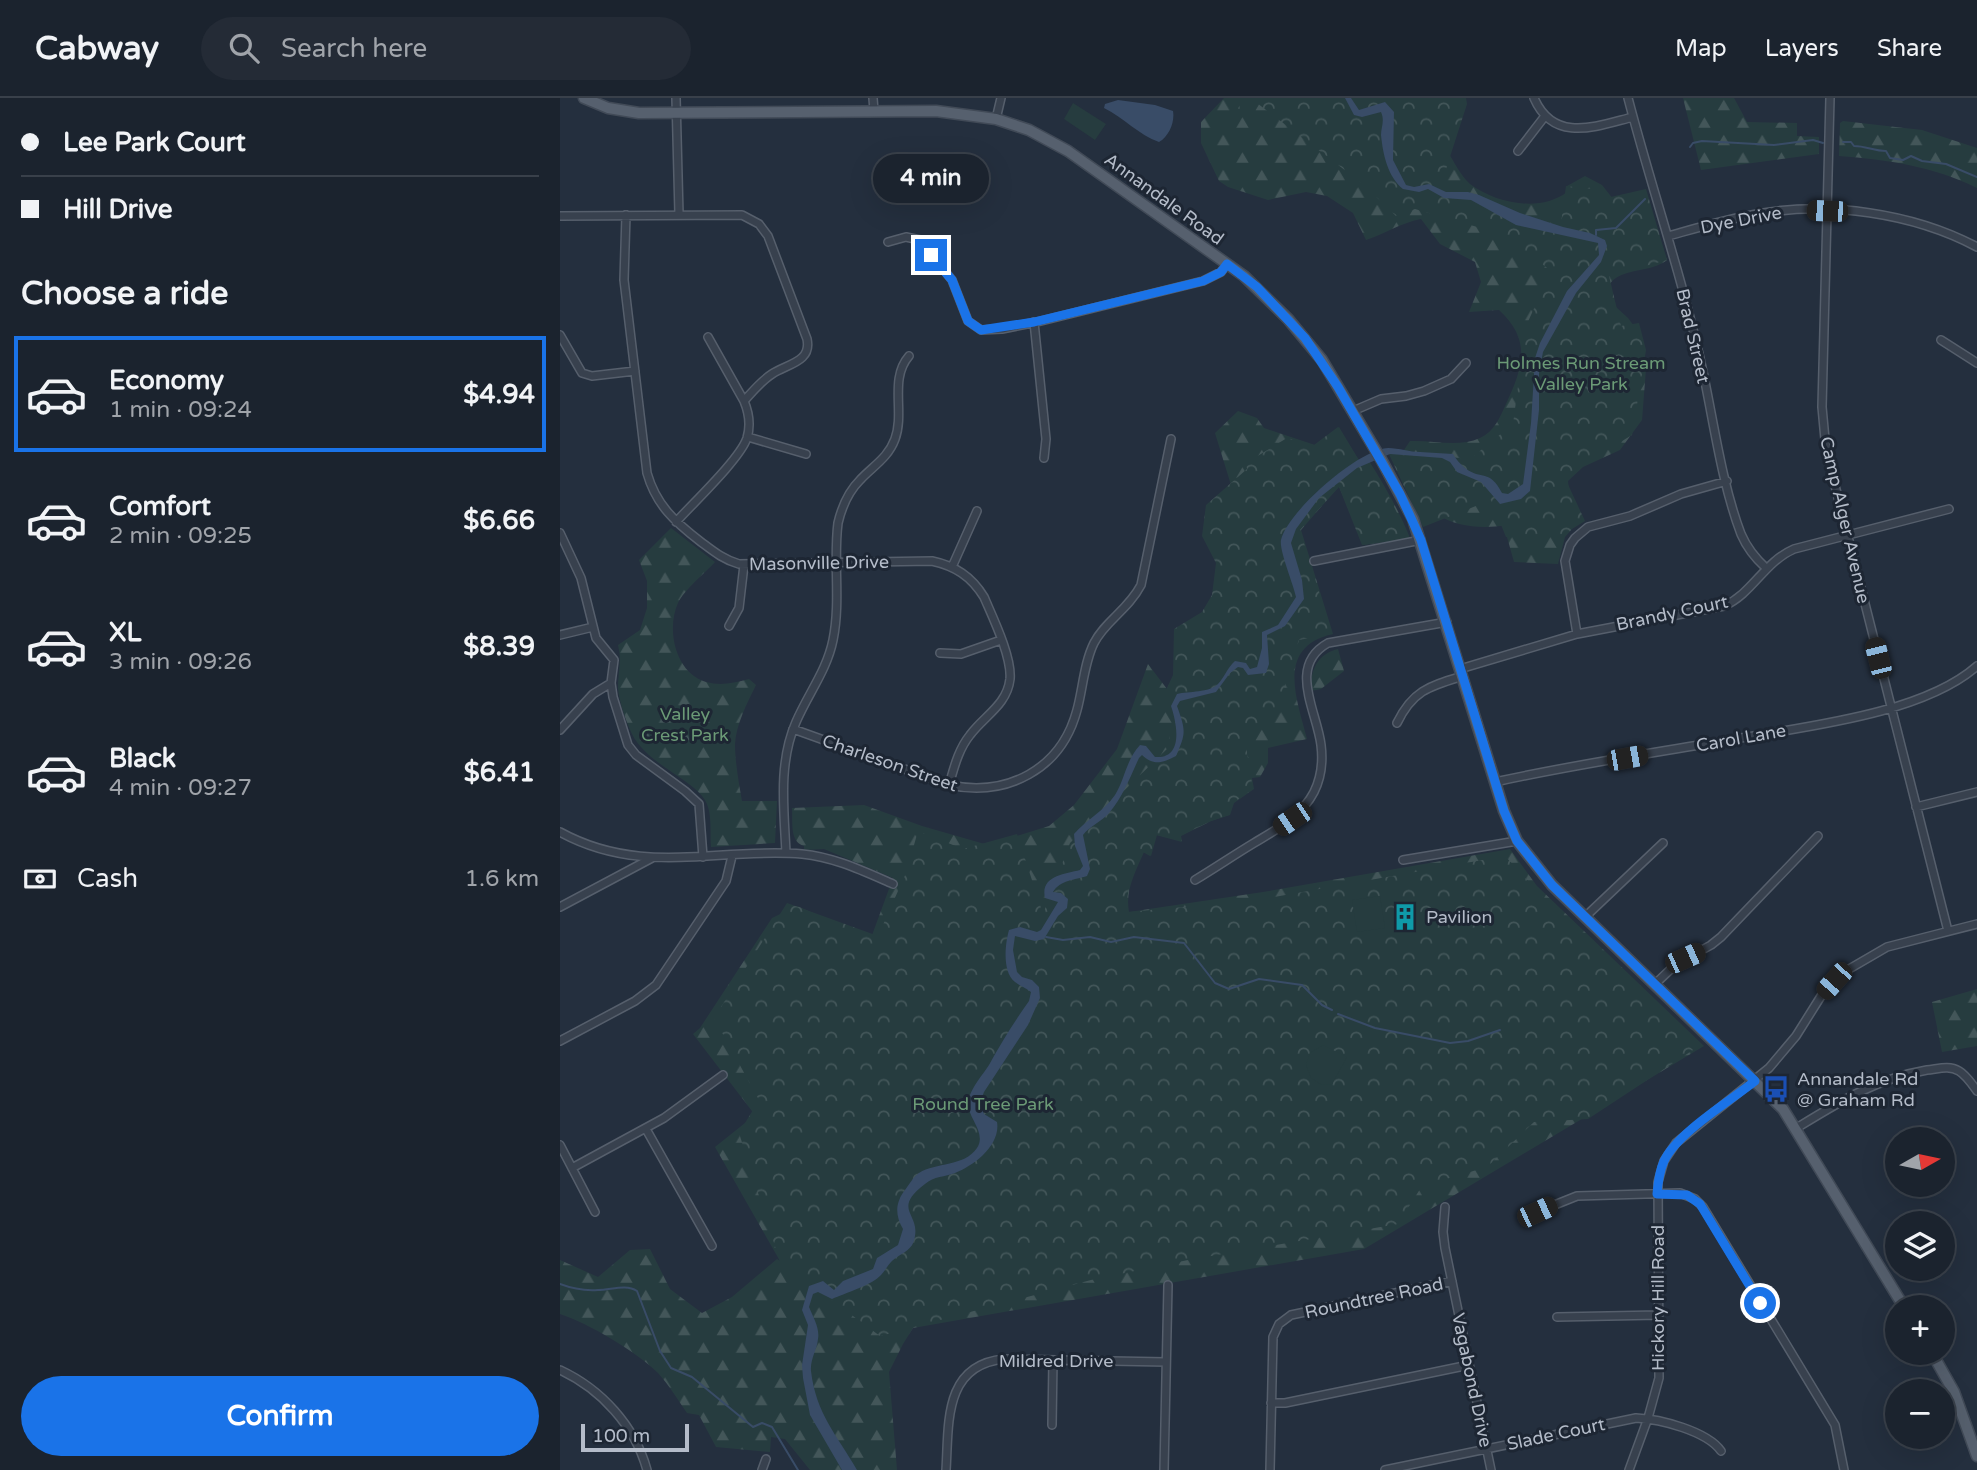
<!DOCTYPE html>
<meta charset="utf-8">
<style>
:root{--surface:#1b232e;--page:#242b36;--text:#f1f3f6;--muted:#a0a4aa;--line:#39404a;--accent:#1a73e8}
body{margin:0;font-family:"Varela Round",sans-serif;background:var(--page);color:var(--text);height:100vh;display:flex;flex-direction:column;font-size:26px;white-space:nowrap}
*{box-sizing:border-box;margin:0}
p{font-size:23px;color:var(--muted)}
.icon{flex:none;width:38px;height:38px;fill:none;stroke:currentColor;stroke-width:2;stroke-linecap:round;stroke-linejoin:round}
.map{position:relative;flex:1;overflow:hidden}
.panel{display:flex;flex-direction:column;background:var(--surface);width:560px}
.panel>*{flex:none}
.banner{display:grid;align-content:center;height:154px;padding:0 21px;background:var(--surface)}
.needle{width:46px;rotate:81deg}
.controls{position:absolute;left:1325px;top:1029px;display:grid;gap:14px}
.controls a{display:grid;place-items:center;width:70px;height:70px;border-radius:50%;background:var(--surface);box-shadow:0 7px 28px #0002,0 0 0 2px var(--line);font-size:35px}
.scale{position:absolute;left:21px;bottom:18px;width:108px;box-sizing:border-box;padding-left:7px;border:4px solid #b4bcc9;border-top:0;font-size:19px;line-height:24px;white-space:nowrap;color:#b4bcc9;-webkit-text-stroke:5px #1d2633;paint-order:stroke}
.end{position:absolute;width:32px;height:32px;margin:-16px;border:9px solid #1a73e8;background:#fff;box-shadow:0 0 0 4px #fff}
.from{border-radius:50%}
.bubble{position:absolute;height:49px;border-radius:24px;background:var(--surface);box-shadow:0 7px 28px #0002,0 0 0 2px var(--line);font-size:23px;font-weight:700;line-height:49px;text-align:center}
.car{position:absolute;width:21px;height:42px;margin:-21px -10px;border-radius:9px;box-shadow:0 0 5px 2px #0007;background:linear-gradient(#222 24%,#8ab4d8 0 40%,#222 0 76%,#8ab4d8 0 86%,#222 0)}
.banner b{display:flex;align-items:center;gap:24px;height:66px;font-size:26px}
.banner b+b{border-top:2px solid var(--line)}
.banner i{width:18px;height:18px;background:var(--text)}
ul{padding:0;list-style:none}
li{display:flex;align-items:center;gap:21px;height:116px;margin:0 14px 10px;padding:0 7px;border:4px solid transparent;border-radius:0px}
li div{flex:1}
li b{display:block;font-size:26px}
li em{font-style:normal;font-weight:700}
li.on{border-color:var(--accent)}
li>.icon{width:63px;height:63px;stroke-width:1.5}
h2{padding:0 21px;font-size:32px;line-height:84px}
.pay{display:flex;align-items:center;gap:18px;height:77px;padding:0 21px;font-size:26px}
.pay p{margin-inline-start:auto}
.action{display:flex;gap:14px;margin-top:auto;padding:14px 21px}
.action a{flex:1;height:80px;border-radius:42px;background:var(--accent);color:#fff;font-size:28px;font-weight:700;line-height:80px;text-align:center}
header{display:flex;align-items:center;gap:42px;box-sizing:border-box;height:98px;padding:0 35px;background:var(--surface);border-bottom:2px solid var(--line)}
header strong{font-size:33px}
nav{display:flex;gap:38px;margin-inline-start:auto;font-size:24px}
.search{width:490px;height:63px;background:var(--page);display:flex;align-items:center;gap:18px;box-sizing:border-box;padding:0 24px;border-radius:38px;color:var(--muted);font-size:26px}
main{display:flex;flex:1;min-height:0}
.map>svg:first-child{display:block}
</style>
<header>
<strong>Cabway</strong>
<div class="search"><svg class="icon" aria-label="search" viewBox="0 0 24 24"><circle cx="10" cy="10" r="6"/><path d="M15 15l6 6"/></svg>Search here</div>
<nav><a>Map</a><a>Layers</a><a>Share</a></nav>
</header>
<main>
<section class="panel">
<div class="banner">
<b><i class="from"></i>Lee Park Court</b>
<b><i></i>Hill Drive</b>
</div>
<h2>Choose a ride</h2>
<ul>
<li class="on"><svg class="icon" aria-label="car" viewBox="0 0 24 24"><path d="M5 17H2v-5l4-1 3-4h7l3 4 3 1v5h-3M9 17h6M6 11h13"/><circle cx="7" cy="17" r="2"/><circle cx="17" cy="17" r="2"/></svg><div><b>Economy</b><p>1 min · 09:24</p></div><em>$4.94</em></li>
<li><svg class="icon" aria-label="car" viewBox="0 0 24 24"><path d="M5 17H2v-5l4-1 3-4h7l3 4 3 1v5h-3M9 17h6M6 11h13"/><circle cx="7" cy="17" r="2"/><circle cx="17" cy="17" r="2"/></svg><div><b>Comfort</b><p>2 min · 09:25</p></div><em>$6.66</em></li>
<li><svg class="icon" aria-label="car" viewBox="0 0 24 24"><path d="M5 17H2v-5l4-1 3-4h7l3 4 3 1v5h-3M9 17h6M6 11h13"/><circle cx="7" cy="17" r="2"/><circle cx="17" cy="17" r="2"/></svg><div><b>XL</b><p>3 min · 09:26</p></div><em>$8.39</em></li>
<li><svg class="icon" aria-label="car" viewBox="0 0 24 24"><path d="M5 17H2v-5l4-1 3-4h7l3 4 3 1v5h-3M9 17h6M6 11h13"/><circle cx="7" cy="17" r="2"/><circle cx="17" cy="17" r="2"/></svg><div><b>Black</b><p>4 min · 09:27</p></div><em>$6.41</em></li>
</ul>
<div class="pay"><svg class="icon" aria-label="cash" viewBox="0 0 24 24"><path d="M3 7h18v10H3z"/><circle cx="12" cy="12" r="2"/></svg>Cash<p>1.6 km</p></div>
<div class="action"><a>Confirm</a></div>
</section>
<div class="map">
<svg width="1417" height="1372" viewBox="0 0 1417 1372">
<defs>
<pattern id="forest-firs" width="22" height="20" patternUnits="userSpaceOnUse" patternTransform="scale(1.75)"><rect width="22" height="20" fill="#263c3f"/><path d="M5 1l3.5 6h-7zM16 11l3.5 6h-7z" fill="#435659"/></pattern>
<pattern id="park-crowns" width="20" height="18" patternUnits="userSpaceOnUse" patternTransform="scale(1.75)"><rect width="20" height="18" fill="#263c3f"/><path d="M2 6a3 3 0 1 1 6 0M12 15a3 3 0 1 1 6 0" fill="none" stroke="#435659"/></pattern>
</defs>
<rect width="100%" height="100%" fill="#242f3e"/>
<!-- forest -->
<path fill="url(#forest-firs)" d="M664 0H906L905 11 888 54C894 64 901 78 910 86 935 105 980 115 1007 94V88L1025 78 1042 87 1061 111 1099 138 1107 162C1087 178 1050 166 1045 199L1068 220 1074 228 1081 245 1086 271 1082 322 1060 352 1023 369 1008 383 1011 413C972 424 912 441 877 416L844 352 850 343C874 342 898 350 920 340 934 334 940 319 946 306 963 270 972 242 939 212L909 214 921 184 915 164 880 146 861 121C840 125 825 136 806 142L793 115 767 98 746 94 708 102 668 89 659 83 641 45V24Z
M1123 0H1174L1187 24 1237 25V38L1259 39V56L1141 72Z
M1283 23 1362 32 1417 50V90C1373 68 1328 62 1279 58L1280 25Z
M678 313 697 320 704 330 755 347 779 329 800 364 809 363C825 388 839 413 850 440L803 447 779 388 741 432 773 536C715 549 737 601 747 641L708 650V665L700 679 692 680 694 691 674 705 670 717 651 723 621 738 622 743 597 737 591 758 584 754C575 775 565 792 569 814L703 794 950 751 977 788 1144 948 804 1151 353 1230 343 1246 329 1274 337 1372H250L225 1341 211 1339 210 1354 156 1349 139 1317 127 1315C118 1302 109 1287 98 1275 77 1254 28 1225 0 1216V1162L38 1179 70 1152 90 1151 110 1191 142 1215 172 1199 217 1161 220 1163 155 1049 195 1017 133 936 140 930 212 820 237 808 311 840 333 780 264 751 244 752V748C229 744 233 723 232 710L304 707 362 728 428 747 489 728 514 707 557 651 588 566 607 591 653 497 671 387 655 335Z
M111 430 155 464C145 475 124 492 118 505 106 531 115 575 146 584 161 588 173 585 189 581L196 587C187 605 176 627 175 646 175 664 179 686 182 703H217L215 745 151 749C150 736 152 718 147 706 137 682 88 668 72 636 66 624 59 603 58 590 58 574 62 563 58 547L80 532 87 510V483L79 462Z
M947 439H1005L998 466 954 464Z
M778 551 784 573 761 591 751 593C750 573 757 556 778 551Z
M1417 891V948L1382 954 1372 904Z"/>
<!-- park -->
<path fill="url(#park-crowns)" d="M683 0H906L907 6 878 96 1000 133 1006 88 1039 92 1042 101 1086 91 1107 162 1049 178 1061 228 1079 225 1086 252 1072 337 1004 378 1025 423 1012 431 1005 439H946L931 402 863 429 828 354 900 360 905 365 953 326 966 228 991 173 945 137 855 111 836 118 803 86 693 2 675 17Z
M778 329 800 364H808C824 388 837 413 849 441L802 447 779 389 740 432 772 536 739 542 716 616 685 642 693 691 673 705 669 717 651 723 620 738 622 744 596 737 591 756 590 758 583 754C575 774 564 793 568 814L692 803 945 758 1027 846 1133 952 1028 1021 974 1024 927 1069 862 1088 838 1126 628 1162 531 1182 320 1238 220 1164 179 1035 199 1002 154 920 227 805 318 838 346 775 358 733 403 751 457 736 483 816 510 745 608 650 615 605 606 592 613 577 614 531 642 514 652 497 656 465 642 438 646 407 687 371 686 365 727 340 754 347Z"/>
<!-- pitch -->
<path fill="#263c3f" d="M513 5 546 26 535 42 504 21Z
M820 798 825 830 797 834 792 802Z
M763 947 787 959 772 986 762 987 751 980 746 967 750 955Z"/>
<!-- water -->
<path fill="#394c67" d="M785 0H791L799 12 825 4 834 14 833 62 846 87 854 89 869 86 886 94H908L919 97 960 115 1003 129 1030 135 1045 142 1047 148 1041 164 1016 195 983 254 979 275V312L970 393 961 401 940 406 921 384 897 374 890 364 882 360 830 356 797 370 759 400 736 431 731 445 742 482 744 501 725 528 707 537 709 566 706 575 688 577 683 570 678 569 670 575 656 594 620 603 617 608C626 633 626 635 616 658 603 665 593 668 582 657L579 660C570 679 563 699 549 715 541 724 530 728 523 737L530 771 527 778C515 782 500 782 493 794L501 795 508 801 507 810 498 818 484 841 475 843 455 838 453 852 457 874 462 879 472 882 479 889 480 900 468 927 424 994 420 1005 424 1016 437 1024C441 1047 414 1068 395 1075 385 1079 374 1078 365 1086 332 1111 359 1115 355 1138 353 1154 341 1154 331 1164 327 1168 325 1173 321 1177 312 1187 285 1195 272 1201L258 1194 253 1196 249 1209C253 1219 260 1230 258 1241 257 1252 250 1261 251 1273 256 1316 277 1337 297 1372H282L250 1317 243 1280 242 1267 248 1227 242 1212 249 1188 263 1183 274 1192 283 1183 313 1171 317 1160 338 1147 343 1131C335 1117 335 1105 345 1092 349 1087 353 1079 359 1075 376 1064 404 1069 417 1050 428 1033 403 1017 409 1000 413 987 422 978 429 967 441 945 454 924 469 903L471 894C466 890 460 888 455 884 442 874 445 846 449 832L460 829 477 834 481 832 498 804 485 800C480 778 504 776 520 772L523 768 515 748 514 736C526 722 544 713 555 697 565 681 566 662 580 647L586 648 595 659C624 661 617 626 611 608L617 596C629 593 649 595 658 586 664 580 667 570 675 563L686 565 690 571 697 569 702 550V534L718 527 736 499C733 485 719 452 721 442 727 414 799 351 828 350 839 350 850 354 860 354 871 355 882 355 893 356 896 361 900 366 905 370 922 383 929 370 942 395L948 396 963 386 971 325 975 260 980 245 1007 193 1039 157 1038 145 956 127 911 102 884 100 868 91 859 94 843 91C828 79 823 57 821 37 821 29 825 23 821 14L802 19 794 17Z
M558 2 595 7 613 13C615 24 609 38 599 44 579 37 564 20 544 10L545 6Z"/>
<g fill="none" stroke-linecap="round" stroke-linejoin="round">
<!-- stream -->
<path stroke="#394c67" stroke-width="2" d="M1283 44H1291L1294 48C1306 48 1314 53 1326 53L1330 60 1343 62 1351 58 1362 63 1386 66 1417 79
M1130 49 1133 45 1142 43 1214 47 1253 42 1263 45
M1036 137V132L1056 130 1085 101
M486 839 503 842 530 839 551 844 574 839 624 845 655 885 669 891 699 881 742 887 762 907 772 912
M778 916 815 930 890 945 908 943 940 932
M0 1186C13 1191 25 1193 38 1192 51 1192 66 1186 77 1193L100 1253 111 1270 132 1279 193 1329 202 1325 212 1329 238 1372"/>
<defs>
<path id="minor" d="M116 0 119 116
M313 0 314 13
M974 0C994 46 1037 28 1073 19
M1068 0C1092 92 1123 181 1143 274 1154 326 1162 386 1181 436 1187 450 1195 460 1206 470
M1270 0 1262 309 1266 352 1388 833
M436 21 441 0
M958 53 985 18
M66 117 64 182 87 375C96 407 115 424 141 444 153 453 164 462 179 466L372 463C395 468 411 478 424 499 433 520 452 559 450 581 447 607 424 618 410 637 398 652 394 670 389 687
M0 118 182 117 199 126 208 138 247 241C252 264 227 266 212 276 201 283 192 294 184 303 189 315 191 327 187 340 180 361 132 406 116 424
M1108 138C1137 130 1167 121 1197 116 1268 103 1353 115 1417 149
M328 144 346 139 360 142 392 182 408 223 421 232 442 231 477 224 643 183 661 174 667 166
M474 224 486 341 484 360
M0 237 22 275 32 278 75 273
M148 239 184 303
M1381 242 1417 265
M793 313 821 301 846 298 864 293 891 281 906 265
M188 339 246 356
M0 435 21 480 36 540 54 562 51 585 53 599 68 647 76 657 125 693 139 706 143 759
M754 463 861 442
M392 469 417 413
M169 528 179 510 184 467
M1017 536 1005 463 1010 447 1015 440 1028 429 1070 418 1121 396 1167 383
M0 537 33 529
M380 555 401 556 441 542
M900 571 1017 536 1164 508C1193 495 1204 464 1234 451L1389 411
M837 625C853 592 870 588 903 578
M233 631 389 687C447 699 501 672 517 612 523 590 524 565 534 545 545 523 568 512 581 487L611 341
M0 632 33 596 51 585
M935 684C1016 666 1099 654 1181 640 1250 628 1364 615 1417 568
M1356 709 1417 694
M0 734C82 779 156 749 242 756 274 759 303 773 333 786
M226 755C224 711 218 665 236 624 248 596 267 572 273 542 281 503 273 463 278 425 282 408 288 394 300 382 313 368 328 360 335 341 345 314 329 281 349 258
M843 762 957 743
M635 782C655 770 674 757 694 745 717 731 741 719 754 694 761 680 763 663 761 647 757 613 727 568 768 545L887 524
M0 809 92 760
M1025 819 1103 745
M1095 886 1115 867 1151 847 1161 839 1258 738
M0 943 75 903 96 887 166 783 172 758
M86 1031 152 1148
M1235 1031C1279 1004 1315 981 1367 972 1378 971 1389 967 1399 973 1406 977 1412 986 1417 993
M0 1047 35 1114
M12 1070 104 1020 163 977
M885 1109 883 1134 885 1150 931 1372
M977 1114 1017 1098 1120 1095 1135 1101 1143 1109 1275 1327 1284 1372
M997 1219 1099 1217
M0 1272C41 1291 75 1328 87 1372
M711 1305H725L909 1267
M492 1327 493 1262
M202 1372 206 1361
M386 1372C389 1326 383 1267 444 1261L606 1264
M604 1372 608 1187
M710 1372 713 1239 719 1226 731 1217 892 1183
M825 1372 1076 1320C1100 1321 1147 1333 1161 1353
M1069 1372 1088 1320 1099 1280 1098 1084 1104 1063 1116 1045 1209 970 1236 938 1263 895 1284 874 1327 849 1417 826"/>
<path id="major" d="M24 0 48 10 79 15 376 13 436 21 469 32 508 53 684 178 728 221 762 262 822 363 853 421 944 713 957 743 992 787 1223 1011 1344 1209
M1372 1255 1394 1294 1417 1358"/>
</defs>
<!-- minor casing -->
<use href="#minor" stroke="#565f6c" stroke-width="10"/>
<!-- major casing -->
<use href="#major" stroke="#414a57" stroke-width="13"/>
<!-- minor -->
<use href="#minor" stroke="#38414e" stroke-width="7"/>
<!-- major -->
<use href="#major" stroke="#56606e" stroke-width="10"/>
</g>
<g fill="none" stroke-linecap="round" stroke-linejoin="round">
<!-- route -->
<path stroke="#1a73e8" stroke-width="9" d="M371 157 392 182 408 223 421 232 474 224 643 183 661 174 667 166 697 189 745 240 778 289 840 396 861 442 944 713 957 743 992 787 1195 983C1170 1003 1117 1035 1104 1063 1099 1074 1098 1084 1097 1096L1127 1097 1140 1106 1200 1205"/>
</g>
<!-- icons -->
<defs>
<symbol id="building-bare" viewBox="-9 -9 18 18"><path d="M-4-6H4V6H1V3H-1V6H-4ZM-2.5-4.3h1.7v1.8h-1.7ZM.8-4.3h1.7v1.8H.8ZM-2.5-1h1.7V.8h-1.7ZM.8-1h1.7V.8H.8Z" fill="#0f9aa8" stroke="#1d2633" stroke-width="2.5" paint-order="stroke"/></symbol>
<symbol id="bus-bare" viewBox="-9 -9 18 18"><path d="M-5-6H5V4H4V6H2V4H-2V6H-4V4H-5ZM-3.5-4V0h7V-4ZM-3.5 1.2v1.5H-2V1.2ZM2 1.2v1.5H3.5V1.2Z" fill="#1a4fb4" stroke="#1d2633" stroke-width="2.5" paint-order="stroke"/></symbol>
</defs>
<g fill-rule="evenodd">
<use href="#building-bare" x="826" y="800" width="38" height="38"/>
<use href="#bus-bare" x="1197" y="972" width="38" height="38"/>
</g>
<g text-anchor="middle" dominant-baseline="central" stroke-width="6" stroke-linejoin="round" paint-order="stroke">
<!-- street labels -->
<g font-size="18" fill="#b4bcc9" stroke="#1d2633">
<text transform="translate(604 101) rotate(36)">Annandale Road</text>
<text transform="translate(1181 122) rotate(-11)">Dye Drive</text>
<text transform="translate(1133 238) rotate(77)">Brad Street</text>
<text transform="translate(1285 422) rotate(77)">Camp Alger Avenue</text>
<text transform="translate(259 465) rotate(-1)">Masonville Drive</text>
<text transform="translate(1112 515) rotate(-12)">Brandy Court</text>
<text transform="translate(1181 640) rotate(-10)">Carol Lane</text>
<text transform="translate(330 665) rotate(19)">Charleson Street</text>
<text transform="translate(814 1200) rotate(-12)">Roundtree Road</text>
<text transform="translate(1098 1200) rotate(-90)">Hickory Hill Road</text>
<text x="496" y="1263">Mildred Drive</text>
<text transform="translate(912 1282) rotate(78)">Vagabond Drive</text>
<text transform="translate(996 1336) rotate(-12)">Slade Court</text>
</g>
<!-- park labels -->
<g font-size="18" fill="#6b9a76" stroke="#1d2633">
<text x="1021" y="265">Holmes Run Stream<tspan x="1021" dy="21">Valley Park</tspan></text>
<text x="125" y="616">Valley<tspan x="125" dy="21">Crest Park</tspan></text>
<text x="423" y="1006">Round Tree Park</text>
</g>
<!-- poi labels -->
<g font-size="18" fill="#b4bcc9" stroke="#1d2633" text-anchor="start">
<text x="866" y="819">Pavilion</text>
<text x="1237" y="981">Annandale Rd<tspan x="1237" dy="21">@ Graham Rd</tspan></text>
</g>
</g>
</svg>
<div class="controls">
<a><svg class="needle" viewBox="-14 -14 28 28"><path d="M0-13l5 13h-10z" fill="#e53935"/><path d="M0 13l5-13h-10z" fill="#a0a4aa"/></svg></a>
<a><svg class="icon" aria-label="layers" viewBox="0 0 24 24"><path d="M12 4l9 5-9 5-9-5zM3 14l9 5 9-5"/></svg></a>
<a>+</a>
<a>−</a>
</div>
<div class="scale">100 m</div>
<i class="end from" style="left:1200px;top:1205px"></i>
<i class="end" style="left:371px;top:157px"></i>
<div class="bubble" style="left:313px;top:56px;width:116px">4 min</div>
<i class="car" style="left:1267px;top:113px;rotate:272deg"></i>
<i class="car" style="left:1318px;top:560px;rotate:346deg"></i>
<i class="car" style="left:1067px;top:660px;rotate:80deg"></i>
<i class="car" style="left:732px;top:721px;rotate:236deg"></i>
<i class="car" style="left:1125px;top:860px;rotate:66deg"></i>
<i class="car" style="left:1274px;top:883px;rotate:222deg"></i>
<i class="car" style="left:977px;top:1114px;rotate:65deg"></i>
</div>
</main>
